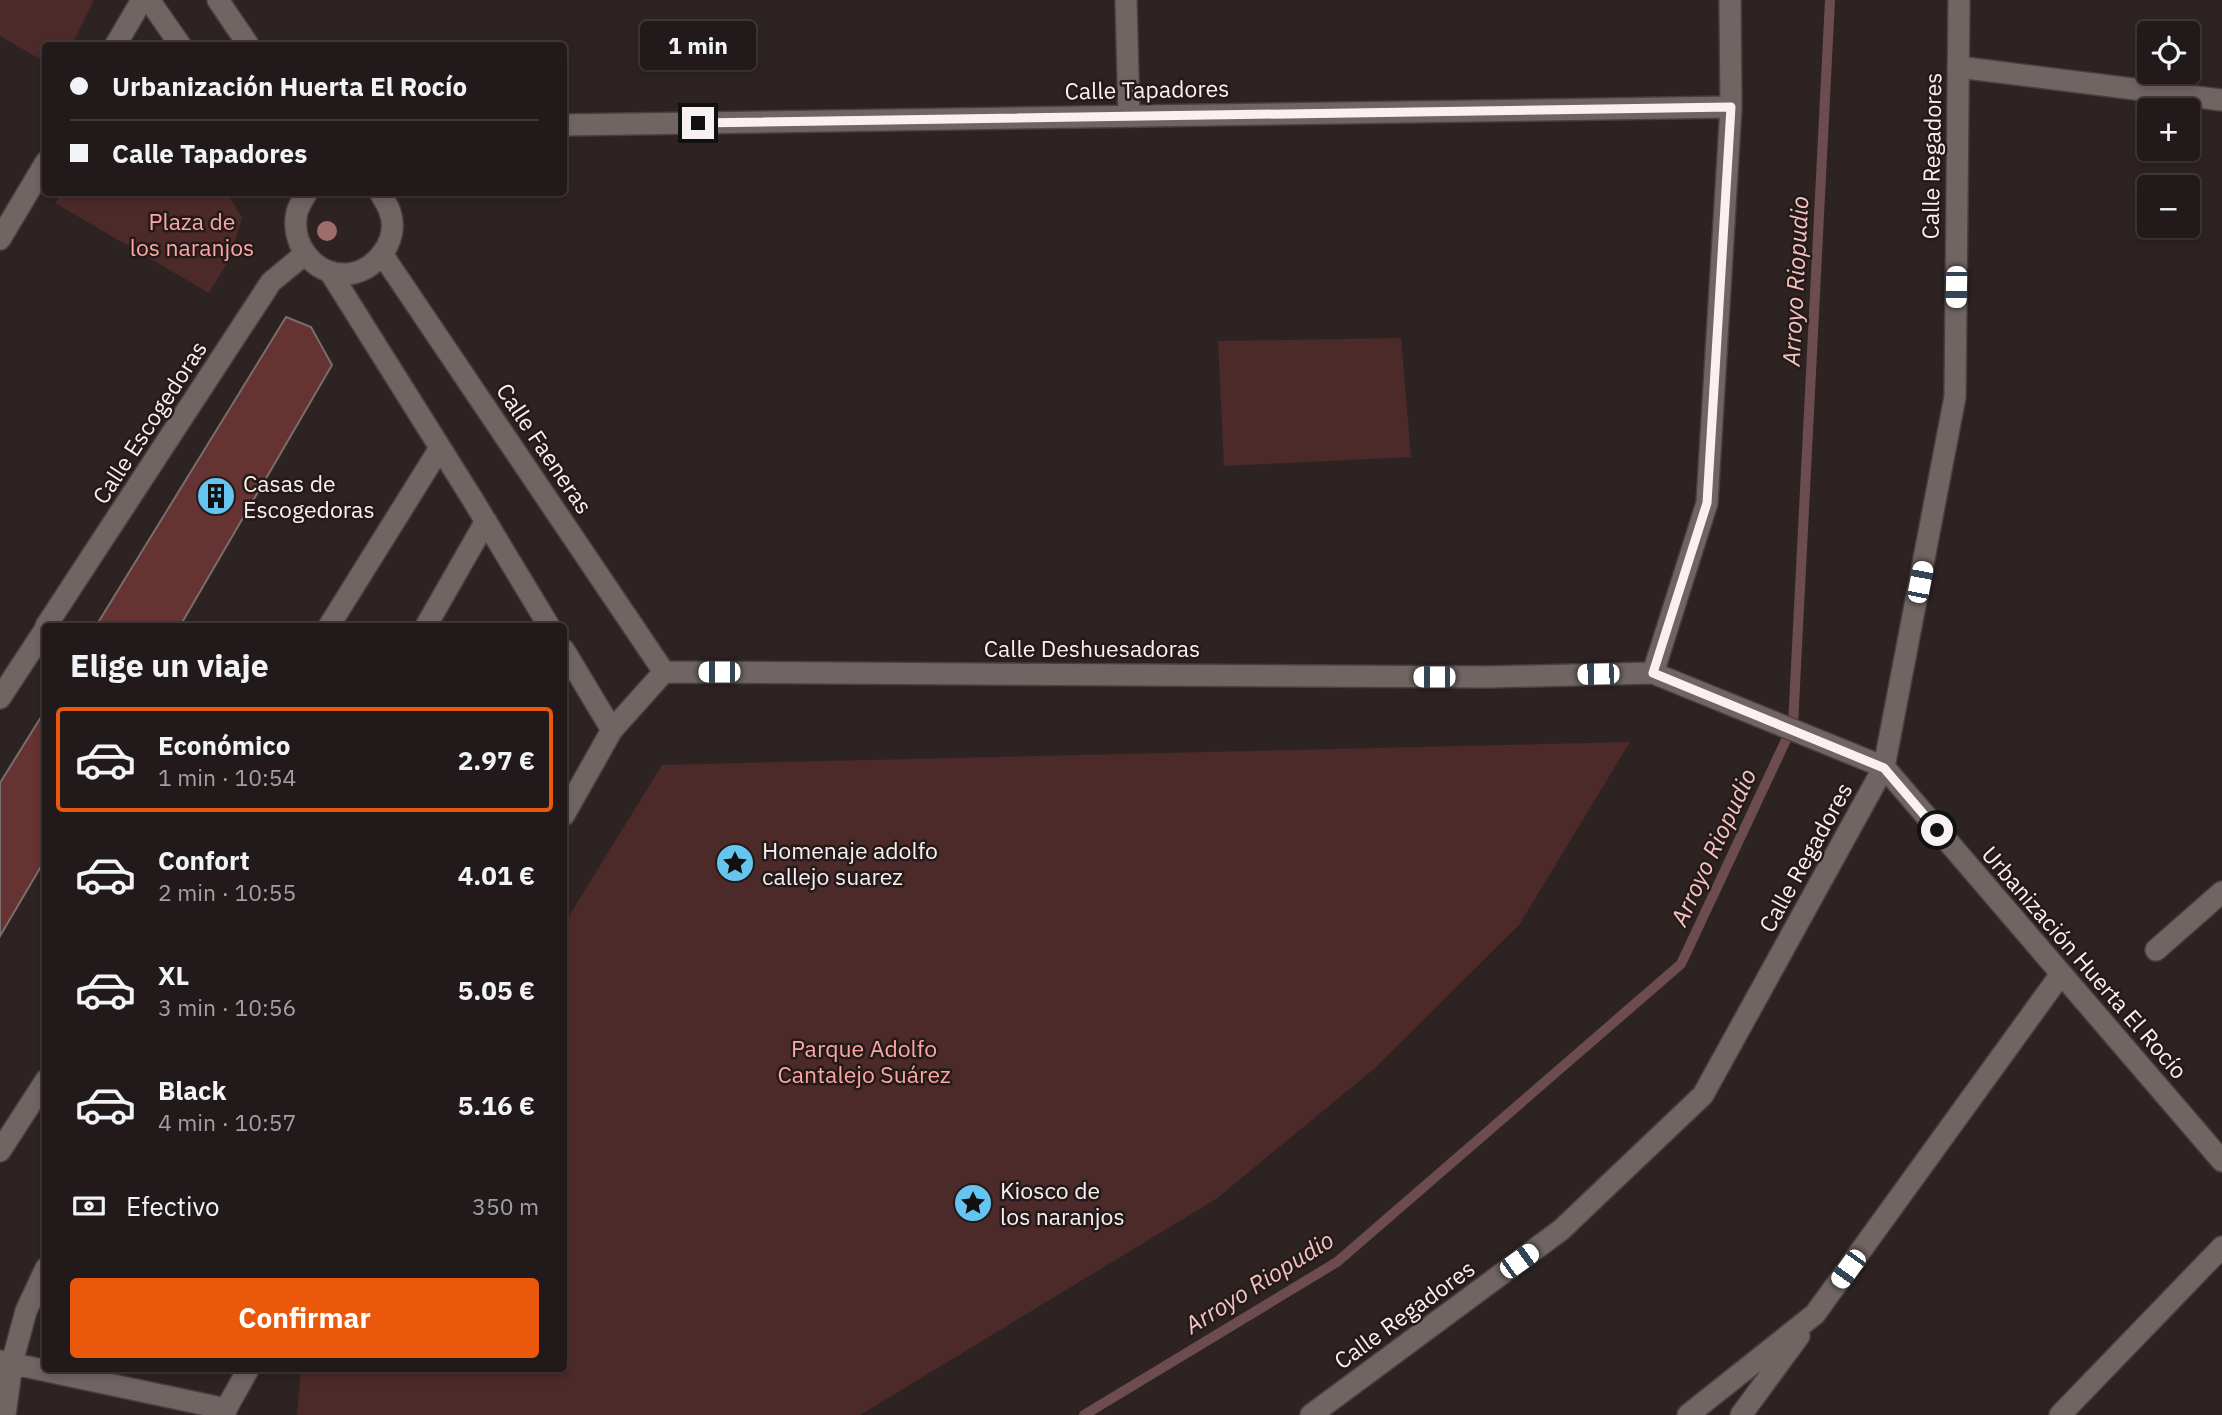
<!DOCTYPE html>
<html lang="es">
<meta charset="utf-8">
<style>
:root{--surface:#221a1a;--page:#2a2323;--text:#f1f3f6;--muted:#a2a1a2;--line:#3f3839;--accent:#ea580c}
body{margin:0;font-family:"IBM Plex Sans",sans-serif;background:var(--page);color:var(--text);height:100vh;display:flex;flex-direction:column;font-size:26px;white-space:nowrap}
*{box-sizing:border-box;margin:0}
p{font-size:23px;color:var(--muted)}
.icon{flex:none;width:38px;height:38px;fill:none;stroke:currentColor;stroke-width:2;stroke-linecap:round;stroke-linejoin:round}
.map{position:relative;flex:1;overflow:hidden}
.side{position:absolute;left:42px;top:623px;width:525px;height:749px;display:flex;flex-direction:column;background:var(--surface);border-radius:7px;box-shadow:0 4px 10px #0003,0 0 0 2px var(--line)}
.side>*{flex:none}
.hud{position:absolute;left:42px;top:42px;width:525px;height:154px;border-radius:7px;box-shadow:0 4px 10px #0003,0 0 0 2px var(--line);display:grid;align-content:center;height:154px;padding:0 28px;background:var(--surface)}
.controls{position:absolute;left:2137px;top:21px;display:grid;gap:14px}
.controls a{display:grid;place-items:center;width:63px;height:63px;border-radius:7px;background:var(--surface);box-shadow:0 4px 10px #0003,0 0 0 2px var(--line);font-size:35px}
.end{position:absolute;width:32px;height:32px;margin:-16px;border:9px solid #f9f1f1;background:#111;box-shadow:0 0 0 4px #111}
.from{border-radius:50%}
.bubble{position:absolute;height:49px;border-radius:7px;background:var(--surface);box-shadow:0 4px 10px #0003,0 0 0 2px var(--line);font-size:23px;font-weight:700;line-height:49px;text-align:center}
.car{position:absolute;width:21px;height:42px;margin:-21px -10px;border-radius:9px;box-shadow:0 0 5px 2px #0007;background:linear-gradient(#fff 24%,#345 0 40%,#fff 0 76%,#345 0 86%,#fff 0)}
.hud b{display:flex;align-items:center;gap:24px;height:66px;font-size:26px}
.hud b+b{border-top:2px solid var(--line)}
.hud i{width:18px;height:18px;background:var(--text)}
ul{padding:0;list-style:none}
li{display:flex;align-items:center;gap:21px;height:105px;margin:0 14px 10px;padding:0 14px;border:4px solid transparent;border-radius:7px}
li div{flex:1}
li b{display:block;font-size:26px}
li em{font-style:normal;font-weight:700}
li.on{border-color:var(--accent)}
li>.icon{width:63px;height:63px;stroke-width:1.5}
h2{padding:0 28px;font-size:32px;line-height:84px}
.pay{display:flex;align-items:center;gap:18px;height:77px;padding:0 28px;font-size:26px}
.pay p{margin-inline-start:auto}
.primary-button{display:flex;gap:14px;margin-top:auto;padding:14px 28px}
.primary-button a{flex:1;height:80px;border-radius:7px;background:var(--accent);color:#fff;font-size:28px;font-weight:700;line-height:80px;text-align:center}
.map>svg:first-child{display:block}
</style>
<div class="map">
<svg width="2222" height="1415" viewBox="0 0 2222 1415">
<rect width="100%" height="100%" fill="#2e2323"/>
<!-- green -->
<path fill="#4c2a29" d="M0 0H94L72 45 46 46 45 62 0 36Z
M62 193H227L242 218 229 260 209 293 55 203Z
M1401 338 1411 457 1224 466 1218 341Z
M1630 742 1519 925 1375 1068 1216 1199 860 1415H297L301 1369 564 1368V924L662 765Z"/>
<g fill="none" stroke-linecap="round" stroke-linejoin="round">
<!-- stream -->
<path stroke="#6c4c4e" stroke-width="10" d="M1084 1415 1337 1262 1681 964 1793 725 1830 0"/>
</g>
<!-- building -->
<path fill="#643332" stroke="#7a6d6c" stroke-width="2" d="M286 317 311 327 332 365 180 626H96Z
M46 709V858L0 936V783Z"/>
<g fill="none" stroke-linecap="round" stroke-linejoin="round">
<defs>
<path id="street" d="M149 0 181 46
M218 0 249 46
M1126 0 1129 116
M115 46 142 0
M1958 67 2222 100
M564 125 1731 107
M307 192C304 198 299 205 297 212 290 243 313 275 346 274 375 273 400 240 390 212 388 205 383 199 380 192
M0 239 46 162
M382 254 664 672
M330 272 473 500 549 626
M46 626 271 282 305 254
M329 626 440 448
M426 626 486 521
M564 650 612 730
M1653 673 1707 503 1731 107 1730 0
M0 698 46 628
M564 815 612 730 664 672 1489 677 1653 673 1884 767 2222 1161
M2156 950 2222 892
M0 1151 46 1080
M0 1361 226 1409
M5 1415 12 1363 26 1311 46 1268
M225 1415 226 1409 249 1368
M1311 1415 1561 1230 1703 1095 1884 767 1955 397 1959 0
M1688 1415 1815 1314 2061 974
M1741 1415 1799 1336
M2060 1415 2222 1247"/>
</defs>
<!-- street casing -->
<use href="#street" stroke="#483f3e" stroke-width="24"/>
<!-- street -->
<use href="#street" stroke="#716564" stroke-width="21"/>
</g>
<!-- trees -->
<circle fill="#9f6c6a" cx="327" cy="231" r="10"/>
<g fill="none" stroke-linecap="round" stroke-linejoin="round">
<!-- route -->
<path stroke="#f9f1f1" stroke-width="9" d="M698 123 1731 107 1707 503 1653 673 1884 768 1937 830"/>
</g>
<!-- icons -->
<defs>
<symbol id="building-disc" viewBox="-11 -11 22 22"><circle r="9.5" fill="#65c5ef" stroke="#241a19"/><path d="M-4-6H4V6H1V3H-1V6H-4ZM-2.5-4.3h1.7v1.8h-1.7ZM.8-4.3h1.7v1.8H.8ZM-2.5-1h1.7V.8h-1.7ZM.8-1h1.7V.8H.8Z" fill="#111"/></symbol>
<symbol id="sight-disc" viewBox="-11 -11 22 22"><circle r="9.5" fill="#65c5ef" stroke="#241a19"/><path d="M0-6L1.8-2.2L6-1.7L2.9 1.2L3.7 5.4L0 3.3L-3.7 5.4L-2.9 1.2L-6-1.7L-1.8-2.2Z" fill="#111"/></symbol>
</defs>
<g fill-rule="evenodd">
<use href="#building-disc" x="194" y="474" width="44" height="44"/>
<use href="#sight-disc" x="713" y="841" width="44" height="44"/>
<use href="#sight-disc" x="951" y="1181" width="44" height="44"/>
</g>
<g text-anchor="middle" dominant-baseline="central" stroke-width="5" stroke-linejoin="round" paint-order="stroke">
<!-- street labels -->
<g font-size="23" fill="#f9f1f1" stroke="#241a19">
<text transform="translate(1147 89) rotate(-1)">Calle Tapadores</text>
<text transform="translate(1931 156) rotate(-89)">Calle Regadores</text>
<text transform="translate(149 422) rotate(-57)">Calle Escogedoras</text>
<text transform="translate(545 448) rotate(56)">Calle Faeneras</text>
<text x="1092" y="648">Calle Deshuesadoras</text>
<text transform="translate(1805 857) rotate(-61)">Calle Regadores</text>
<text transform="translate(2085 962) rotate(49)">Urbanización Huerta El Rocío</text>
<text transform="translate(1404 1314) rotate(-36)">Calle Regadores</text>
</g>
<!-- park labels -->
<g font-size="23" fill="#fca7a4" stroke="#241a19">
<text x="192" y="221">Plaza de<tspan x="192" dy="26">los naranjos</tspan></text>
<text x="864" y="1048">Parque Adolfo<tspan x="864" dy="26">Cantalejo Suárez</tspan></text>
</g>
<!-- poi labels -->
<g font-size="23" fill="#f9f1f1" stroke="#241a19" text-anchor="start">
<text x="243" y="483">Casas de<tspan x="243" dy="26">Escogedoras</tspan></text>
<text x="762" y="850">Homenaje adolfo<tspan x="762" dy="26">callejo suarez</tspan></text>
<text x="1000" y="1190">Kiosco de<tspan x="1000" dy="26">los naranjos</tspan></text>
</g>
<!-- water labels -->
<g font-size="24" font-style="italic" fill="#f7c3c0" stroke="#241a19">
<text transform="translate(1795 281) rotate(-87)">Arroyo Riopudio</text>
<text transform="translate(1713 847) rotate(-65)">Arroyo Riopudio</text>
<text transform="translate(1259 1282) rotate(-32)">Arroyo Riopudio</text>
</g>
</g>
</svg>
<div class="controls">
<a><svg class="icon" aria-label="locate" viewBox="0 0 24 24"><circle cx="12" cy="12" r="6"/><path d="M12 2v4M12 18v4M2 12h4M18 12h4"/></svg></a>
<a>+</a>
<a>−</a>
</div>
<i class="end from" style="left:1937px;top:830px"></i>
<i class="end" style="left:698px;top:123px"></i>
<div class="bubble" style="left:640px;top:21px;width:116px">1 min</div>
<i class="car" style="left:1956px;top:287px;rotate:181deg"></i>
<i class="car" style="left:1920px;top:582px;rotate:11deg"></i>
<i class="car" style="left:719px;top:672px;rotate:270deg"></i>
<i class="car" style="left:1598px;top:674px;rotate:269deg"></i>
<i class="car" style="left:1434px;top:677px;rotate:270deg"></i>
<i class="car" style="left:1519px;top:1261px;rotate:54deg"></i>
<i class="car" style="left:1848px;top:1269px;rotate:216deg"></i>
<div class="hud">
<b><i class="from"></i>Urbanización Huerta El Rocío</b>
<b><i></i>Calle Tapadores</b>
</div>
<section class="side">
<h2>Elige un viaje</h2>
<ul>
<li class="on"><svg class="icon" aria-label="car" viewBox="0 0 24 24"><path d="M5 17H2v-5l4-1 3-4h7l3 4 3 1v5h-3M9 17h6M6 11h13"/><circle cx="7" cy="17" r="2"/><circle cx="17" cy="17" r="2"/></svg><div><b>Económico</b><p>1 min · 10:54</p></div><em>2.97 €</em></li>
<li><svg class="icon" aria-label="car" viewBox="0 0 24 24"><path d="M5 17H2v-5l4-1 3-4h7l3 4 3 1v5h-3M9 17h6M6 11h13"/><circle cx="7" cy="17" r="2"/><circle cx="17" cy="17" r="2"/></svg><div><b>Confort</b><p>2 min · 10:55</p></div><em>4.01 €</em></li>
<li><svg class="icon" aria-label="car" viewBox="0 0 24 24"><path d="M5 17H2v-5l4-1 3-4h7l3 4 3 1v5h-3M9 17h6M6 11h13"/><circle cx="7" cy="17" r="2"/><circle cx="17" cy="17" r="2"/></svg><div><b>XL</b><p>3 min · 10:56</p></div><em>5.05 €</em></li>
<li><svg class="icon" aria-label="car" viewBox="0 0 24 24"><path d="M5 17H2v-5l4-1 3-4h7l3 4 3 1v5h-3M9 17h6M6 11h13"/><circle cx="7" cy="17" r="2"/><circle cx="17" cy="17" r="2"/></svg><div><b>Black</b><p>4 min · 10:57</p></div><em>5.16 €</em></li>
</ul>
<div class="pay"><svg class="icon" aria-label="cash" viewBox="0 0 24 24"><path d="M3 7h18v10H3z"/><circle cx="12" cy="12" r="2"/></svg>Efectivo<p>350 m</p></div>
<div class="primary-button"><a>Confirmar</a></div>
</section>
</div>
